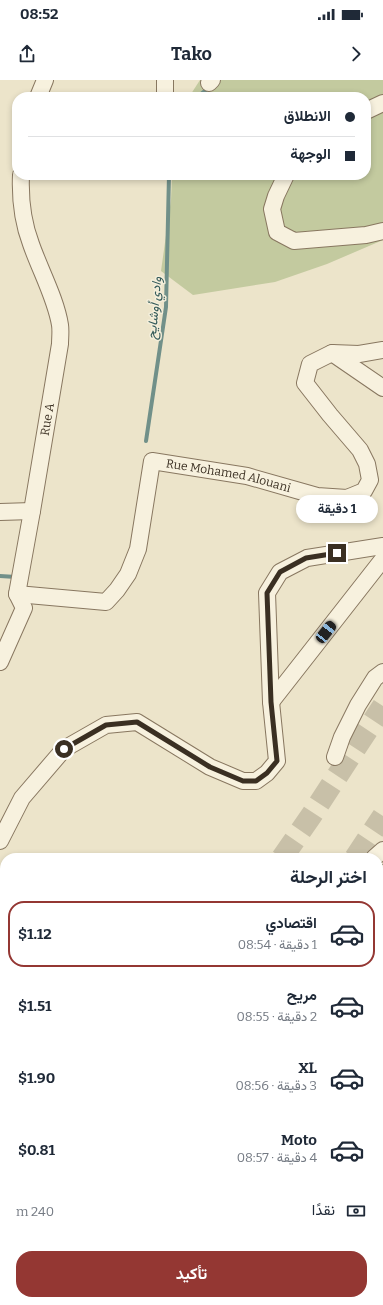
<!DOCTYPE html>
<html lang="ar">
<meta charset="utf-8">
<style>
:root{--surface:#fff;--page:#f6f6f7;--text:#1f2937;--muted:#747a83;--line:#e0e1e3;--accent:#943733}
body{margin:0;font-family:Bitter,Vazirmatn,serif;background:var(--page);color:var(--text);direction:rtl;height:100vh;display:flex;flex-direction:column;font-size:15px;white-space:nowrap}
*{box-sizing:border-box;margin:0}
p{font-size:13px;color:var(--muted)}
.icon{flex:none;width:22px;height:22px;fill:none;stroke:currentColor;stroke-width:2;stroke-linecap:round;stroke-linejoin:round}
.map{position:relative;flex:1;overflow:hidden;direction:ltr}
.details{position:absolute;left:0px;top:773px;width:383px;height:452px;display:flex;flex-direction:column;background:var(--surface);border-radius:16px 16px 0 0;box-shadow:0 2px 6px #0003;direction:rtl}
.details>*{flex:none}
.top-card{position:absolute;left:12px;top:12px;width:359px;height:88px;border-radius:16px;box-shadow:0 2px 6px #0003;direction:rtl;display:grid;align-content:center;height:88px;padding:0 16px;background:var(--surface)}
.end{position:absolute;width:18px;height:18px;margin:-9px;border:5px solid #3a2f22;background:#fff;box-shadow:0 0 0 2px #fff}
.from{border-radius:50%}
.bubble{position:absolute;height:28px;border-radius:14px;background:var(--surface);box-shadow:0 2px 6px #0003;font-size:13px;font-weight:700;line-height:28px;text-align:center;direction:rtl}
.car{position:absolute;width:12px;height:24px;margin:-12px -6px;border-radius:5px;box-shadow:0 0 3px 1px #0007;background:linear-gradient(#222 24%,#8ab4d8 0 40%,#222 0 76%,#8ab4d8 0 86%,#222 0)}
.top-card b{display:flex;align-items:center;gap:14px;height:38px;font-size:15px}
.top-card b+b{border-top:1px solid var(--line)}
.top-card i{width:10px;height:10px;background:var(--text)}
ul{padding:0;list-style:none}
li{display:flex;align-items:center;gap:12px;height:66px;margin:0 8px 6px;padding:0 8px;border:2px solid transparent;border-radius:16px}
li div{flex:1}
li b{display:block;font-size:15px}
li em{font-style:normal;font-weight:700}
li.on{border-color:var(--accent)}
li>.icon{width:36px;height:36px;stroke-width:1.5}
h2{padding:0 16px;font-size:18px;line-height:48px}
.pay{display:flex;align-items:center;gap:10px;height:44px;padding:0 16px;font-size:15px}
.pay p{margin-inline-start:auto}
.primary-button{display:flex;gap:8px;margin-top:auto;padding:8px 16px}
.primary-button a{flex:1;height:46px;border-radius:16px;background:var(--accent);color:#fff;font-size:16px;font-weight:700;line-height:46px;text-align:center}
.status{display:flex;justify-content:space-between;align-items:center;height:28px;padding:0 20px;background:var(--surface);direction:ltr}
.status svg{height:11px;fill:currentColor}
header{display:flex;justify-content:space-between;align-items:center;height:52px;padding:0 16px;background:var(--surface);font-size:18px;font-weight:700}
.map>svg:first-child{display:block}
</style>
<div class="status"><b>08:52</b><svg viewBox="0 0 49 12"><path d="M0 12V9h3v3zM5 12V6h3v6zM10 12V3h3v9zM15 12V0h3v12zM26 1h20v11H26zM47 4h2v5h-2z"/></svg></div>
<header><svg class="icon" aria-label="forward" viewBox="0 0 24 24"><path d="M9 5l7 7-7 7"/></svg>Tako<svg class="icon" aria-label="share" viewBox="0 0 24 24"><path d="M12 15V3M7 8l5-5 5 5M5 13v7h14v-7"/></svg></header>
<div class="map">
<svg width="383" height="1225" viewBox="0 0 383 1225">
<rect width="100%" height="100%" fill="#ece4ca"/>
<!-- green -->
<path fill="#c3ca9f" d="M200 0H383V160L327 184 275 202 193 215 161 191 171 120 172 95H366V17H189Z"/>
<g fill="none" stroke-linecap="round" stroke-linejoin="round">
<!-- stream -->
<path stroke="#719089" stroke-width="4" d="M197 17 210 7
M146 361 166 227 169 95
M0 496 16 497"/>
<!-- highway-tunnel -->
<path stroke="#c8c0a8" stroke-width="22" stroke-dasharray="22 11" stroke-linecap="butt" d="M282 778 311 736 383 626
M355 778 383 736
M0 1134 5 1128
M0 1196 5 1190"/>
<defs>
<g id="minor">
<path d="M209 3 212 0"/>
<path d="M38 17 45 0"/>
<path d="M165 17V0"/>
<path d="M366 31 383 23"/>
<path d="M286 95 276 116 272 129 277 152 294 161 366 155 383 151"/>
<path d="M332 273 383 308"/>
<path d="M0 432 32 431"/>
<path id="s1" d="M17 514 106 522 117 510 128 494 138 469 152 381 247 396 317 416 347 418 364 411 370 400 367 384 360 370 330 335 305 303 310 284 332 273 359 274 383 270"/>
<path id="s2" d="M0 582 24 528 17 514 32 431 60 264C60 258 61 251 60 245 56 219 40 190 31 164 23 143 20 118 21 95"/>
<path d="M271 622 383 479"/>
<path d="M335 677 342 657 358 625 375 598 383 592"/>
<path d="M0 761 22 718 64 669 106 645 137 642 210 687 243 701H256L267 693 277 681 271 622 267 513 280 492 307 478 383 466"/>
<path d="M374 778 383 770"/>
<path d="M378 804 383 793"/>
<path d="M0 1061 5 1063"/>
<path d="M157 1220 159 1225"/>
<path d="M279 1225 280 1220"/>
</g>
</defs>
<!-- minor casing -->
<use href="#minor" stroke="#887760" stroke-width="18"/>
<!-- minor -->
<use href="#minor" stroke="#f7f1de" stroke-width="16"/>
</g>
<g fill="none" stroke-linecap="round" stroke-linejoin="round">
<!-- route -->
<path stroke="#3a2f22" stroke-width="5" d="M64 669 106 645 137 642 210 687 243 701H256L267 693 277 681 271 622 267 513 280 492 306 478 337 473"/>
</g>
<g text-anchor="middle" dominant-baseline="central" stroke-width="3" stroke-linejoin="round" paint-order="stroke">
<!-- street labels -->
<g font-size="12" fill="#3a2f22" stroke="#f4eeda">
<text stroke="none"><textPath href="#s2" startOffset="252">Rue A</textPath></text>
<text stroke="none"><textPath href="#s1" startOffset="319">Rue Mohamed Alouani</textPath></text>
</g>
<!-- water labels -->
<g font-size="13" font-style="italic" fill="#325958" stroke="#f4eeda">
<text transform="translate(154 228) rotate(-85)">وادي أوشايح</text>
</g>
</g>
</svg>
<i class="end from" style="left:64px;top:669px"></i>
<i class="end" style="left:337px;top:473px"></i>
<div class="bubble" style="left:296px;top:415px;width:82px">1 دقيقة</div>
<i class="car" style="left:326px;top:552px;rotate:38deg"></i>
<div class="top-card">
<b><i class="from"></i>الانطلاق</b>
<b><i></i>الوجهة</b>
</div>
<section class="details">
<h2>اختر الرحلة</h2>
<ul>
<li class="on"><svg class="icon" aria-label="car" viewBox="0 0 24 24"><path d="M5 17H2v-5l4-1 3-4h7l3 4 3 1v5h-3M9 17h6M6 11h13"/><circle cx="7" cy="17" r="2"/><circle cx="17" cy="17" r="2"/></svg><div><b>اقتصادي</b><p>1 دقيقة · 08:54</p></div><em>$1.12</em></li>
<li><svg class="icon" aria-label="car" viewBox="0 0 24 24"><path d="M5 17H2v-5l4-1 3-4h7l3 4 3 1v5h-3M9 17h6M6 11h13"/><circle cx="7" cy="17" r="2"/><circle cx="17" cy="17" r="2"/></svg><div><b>مريح</b><p>2 دقيقة · 08:55</p></div><em>$1.51</em></li>
<li><svg class="icon" aria-label="car" viewBox="0 0 24 24"><path d="M5 17H2v-5l4-1 3-4h7l3 4 3 1v5h-3M9 17h6M6 11h13"/><circle cx="7" cy="17" r="2"/><circle cx="17" cy="17" r="2"/></svg><div><b>XL</b><p>3 دقيقة · 08:56</p></div><em>$1.90</em></li>
<li><svg class="icon" aria-label="car" viewBox="0 0 24 24"><path d="M5 17H2v-5l4-1 3-4h7l3 4 3 1v5h-3M9 17h6M6 11h13"/><circle cx="7" cy="17" r="2"/><circle cx="17" cy="17" r="2"/></svg><div><b>Moto</b><p>4 دقيقة · 08:57</p></div><em>$0.81</em></li>
</ul>
<div class="pay"><svg class="icon" aria-label="cash" viewBox="0 0 24 24"><path d="M3 7h18v10H3z"/><circle cx="12" cy="12" r="2"/></svg>نقدًا<p>240 m</p></div>
<div class="primary-button"><a>تأكيد</a></div>
</section>
</div>
